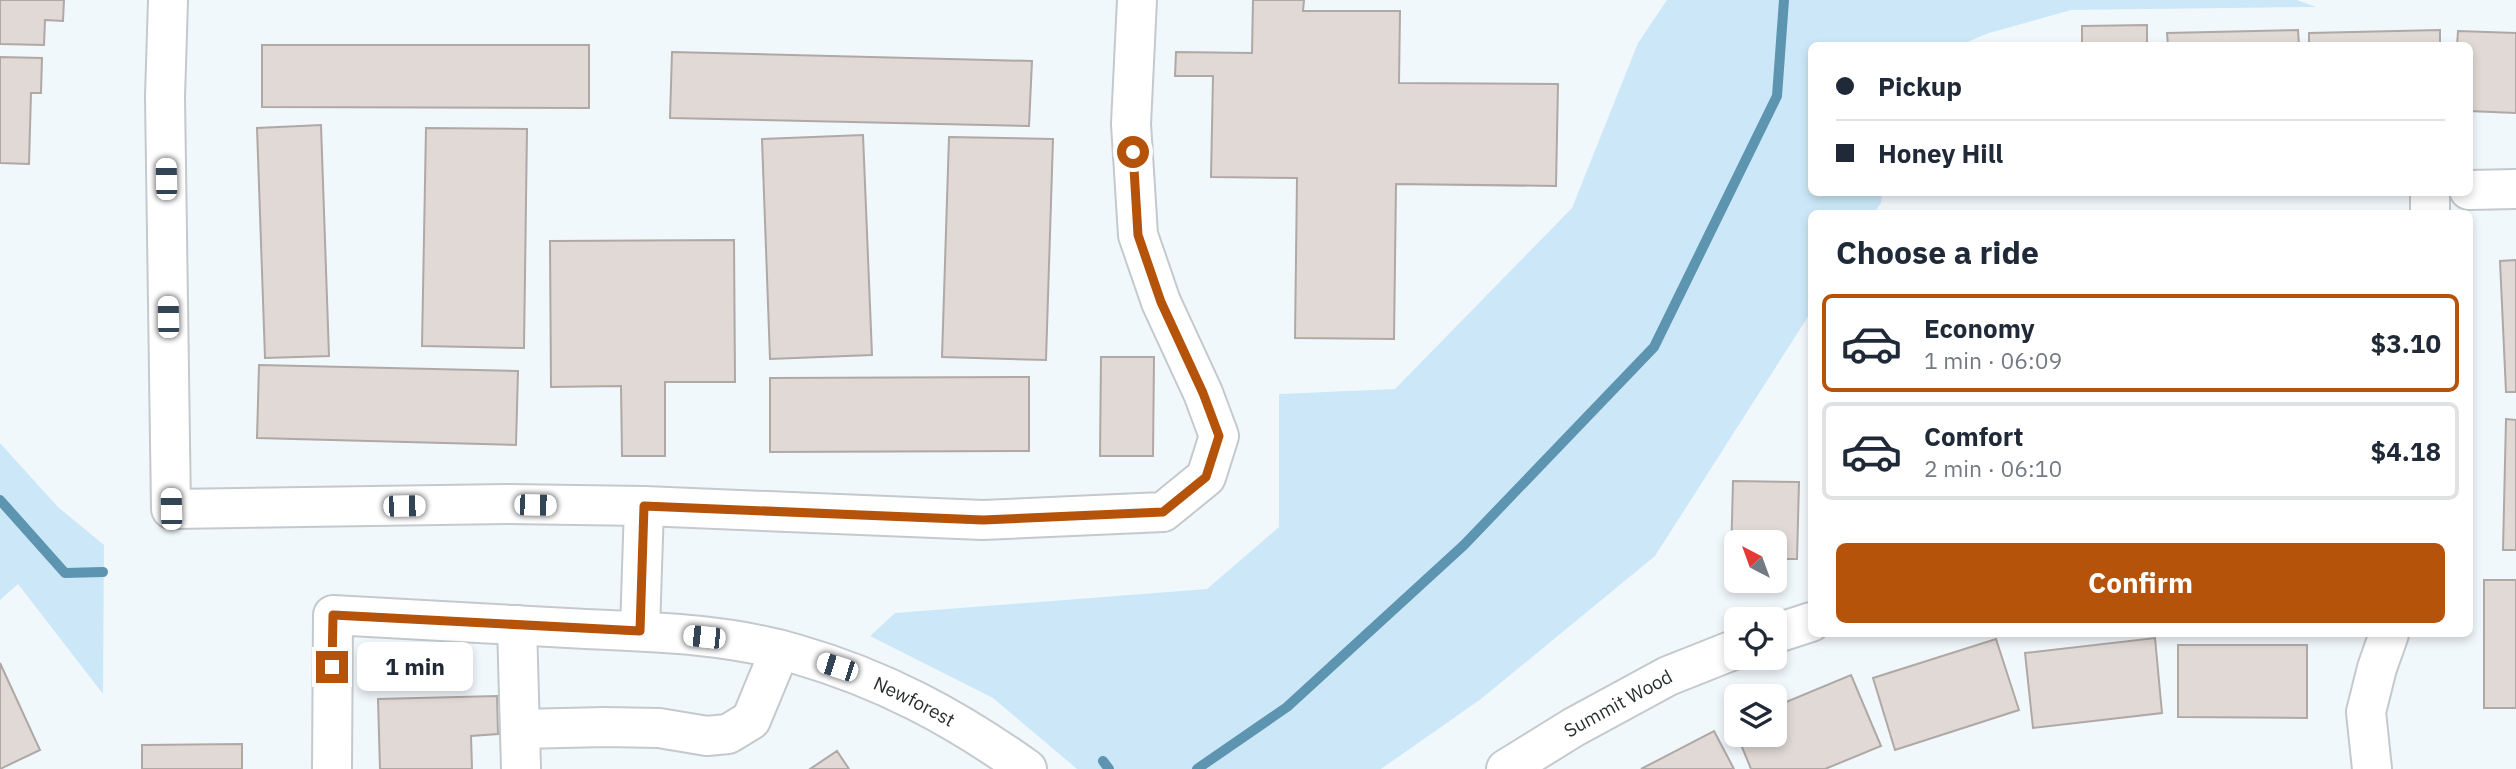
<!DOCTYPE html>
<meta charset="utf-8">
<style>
:root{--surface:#fff;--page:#f6f6f7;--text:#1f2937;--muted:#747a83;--line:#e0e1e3;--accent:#b45309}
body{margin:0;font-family:"IBM Plex Sans",sans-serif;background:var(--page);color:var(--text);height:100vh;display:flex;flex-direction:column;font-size:26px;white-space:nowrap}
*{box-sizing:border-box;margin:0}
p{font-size:23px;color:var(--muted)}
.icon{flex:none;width:38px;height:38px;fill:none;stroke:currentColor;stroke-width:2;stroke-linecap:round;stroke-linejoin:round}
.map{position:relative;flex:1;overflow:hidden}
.details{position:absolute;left:1808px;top:210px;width:665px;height:427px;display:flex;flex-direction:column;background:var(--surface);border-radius:10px;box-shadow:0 4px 10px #0003}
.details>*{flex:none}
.guide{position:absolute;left:1808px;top:42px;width:665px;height:154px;border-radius:10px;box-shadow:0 4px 10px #0003;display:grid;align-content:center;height:154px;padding:0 28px;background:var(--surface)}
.needle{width:46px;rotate:319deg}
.buttons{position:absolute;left:1724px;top:530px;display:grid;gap:14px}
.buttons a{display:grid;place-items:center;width:63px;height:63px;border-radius:10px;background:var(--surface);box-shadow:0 4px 10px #0003;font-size:35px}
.end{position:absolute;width:32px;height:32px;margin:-16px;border:9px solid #b45309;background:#fff;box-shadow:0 0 0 4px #fff}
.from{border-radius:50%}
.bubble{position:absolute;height:49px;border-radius:10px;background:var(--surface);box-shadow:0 4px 10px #0003;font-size:23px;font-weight:800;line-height:49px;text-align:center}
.car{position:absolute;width:21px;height:42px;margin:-21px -10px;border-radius:9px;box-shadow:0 0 5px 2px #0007;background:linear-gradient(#fff 24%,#345 0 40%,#fff 0 76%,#345 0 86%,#fff 0)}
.guide b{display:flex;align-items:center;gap:24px;height:66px;font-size:26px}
.guide b+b{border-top:2px solid var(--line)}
.guide i{width:18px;height:18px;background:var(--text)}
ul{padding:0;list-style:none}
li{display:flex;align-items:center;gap:21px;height:98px;margin:0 14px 10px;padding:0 14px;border:4px solid var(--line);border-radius:10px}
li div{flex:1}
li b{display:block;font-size:26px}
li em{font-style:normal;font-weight:800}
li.active{border-color:var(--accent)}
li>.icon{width:63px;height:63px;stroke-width:1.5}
h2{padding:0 28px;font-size:32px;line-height:84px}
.action{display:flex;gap:14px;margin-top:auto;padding:14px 28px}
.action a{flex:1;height:80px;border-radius:10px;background:var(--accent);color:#fff;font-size:28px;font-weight:800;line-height:80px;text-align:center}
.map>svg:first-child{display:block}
</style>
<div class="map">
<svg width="2516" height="769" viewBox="0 0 2516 769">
<rect width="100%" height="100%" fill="#f1f8fc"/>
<!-- green -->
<path fill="#cce8f8" d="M1667 0H2297L2316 7 2071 10 1989 33 1960 45 1811 46V192L1882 193 1881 203 1874 213 1811 214V312L1655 556 1481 699 1381 769H1077L993 698 870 636 895 613 1207 589 1279 527V394L1395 389 1572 208 1638 43Z
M0 443 58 507 104 545 103 694 18 584 0 600Z"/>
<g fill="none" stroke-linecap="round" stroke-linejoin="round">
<!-- stream -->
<path stroke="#5d94b0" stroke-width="10" d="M0 500 65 573 103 572
M1103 761 1109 769
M1197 769 1287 707 1464 545 1654 347 1777 96 1784 0"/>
</g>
<!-- building -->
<path fill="#e0d9d6" stroke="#afa8a5" stroke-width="2" d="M0 0H64L63 21 45 20 44 45 0 44Z
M1253 0H1304L1303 11H1400L1399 83 1558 84 1556 186 1396 184 1394 339 1295 338 1297 178 1211 177 1213 76H1175L1176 52 1252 53Z
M2147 25V46H2082V26Z
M2298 30 2299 46H2168L2167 33Z
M2440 30V46H2309V33Z
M2458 31 2516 33V113L2469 111V46H2457Z
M262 45H589V108L262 107Z
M672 52 1032 61 1029 126 670 118Z
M0 57 42 58 41 93H31L29 164 0 163Z
M321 125 329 356 265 358 257 128Z
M426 128 527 129 524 348 422 346Z
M863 135 872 355 770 359 762 139Z
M949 137 1053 139 1046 360 942 357Z
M734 240 735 382H665V456H622L621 386 551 387 550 241Z
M2516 260V392H2506L2500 261Z
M1101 357H1154L1153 456H1100Z
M259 365 518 371 516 445 257 438Z
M1029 377V451L770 452V378Z
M2506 419 2516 420V550H2503Z
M1733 481 1799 482 1797 559H1774V542H1736V558H1731Z
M2484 580H2516V708H2484Z
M2155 638 2162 713 2033 728 2025 653Z
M1996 639 2019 710 1895 750 1873 678Z
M2178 645H2307V718L2178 717Z
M0 663 40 750 0 769Z
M1851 675 1881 746 1825 769H1751L1737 735H1774V707Z
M497 696 498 734 471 736 472 769H380L378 699Z
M1714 731 1734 769H1641Z
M242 744V769H142V745Z
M837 751 849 769H810Z"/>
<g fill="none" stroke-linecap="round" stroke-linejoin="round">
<defs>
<g id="minor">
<path d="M168 0 165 97 171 509 507 504 644 506 640 631"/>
<path d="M2469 190 2516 189"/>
<path d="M2430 214V192"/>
<path d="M644 506 983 520 1163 512 1206 477 1219 436 1203 393 1161 302 1138 235 1131 124 1137 0"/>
<path d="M517 625 521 769"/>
<path d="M1774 634 1811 622"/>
<path d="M520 729 605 727 659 728 707 736 728 734 751 720 780 650"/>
<path id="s1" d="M332 769 333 615C417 620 502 624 586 629 656 632 729 634 796 654 883 679 954 717 1027 769"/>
<path id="s2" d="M1506 769 1574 727 1668 676 1736 649"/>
<path d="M2372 769 2366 712 2377 668 2389 634"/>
</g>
</defs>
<!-- minor casing -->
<use href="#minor" stroke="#c3c9cd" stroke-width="42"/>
<!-- minor -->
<use href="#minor" stroke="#fff" stroke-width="38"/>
</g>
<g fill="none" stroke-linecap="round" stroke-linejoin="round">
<!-- route -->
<path stroke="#b45309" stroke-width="9" d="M332 667 333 615 640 631 644 506 983 520 1163 512 1206 477 1219 436 1203 393 1161 302 1138 235 1133 152"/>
</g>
<g text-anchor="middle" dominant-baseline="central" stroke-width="5" stroke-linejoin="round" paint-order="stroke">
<!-- street labels -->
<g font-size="19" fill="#2b2e2f" stroke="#fff">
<text stroke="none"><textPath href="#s1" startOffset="747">Newforest</textPath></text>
<text stroke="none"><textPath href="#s2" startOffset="130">Summit Wood</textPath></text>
</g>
</g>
</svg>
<div class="buttons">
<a><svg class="needle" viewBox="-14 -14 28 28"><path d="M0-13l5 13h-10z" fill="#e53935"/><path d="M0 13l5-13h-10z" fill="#747a83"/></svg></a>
<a><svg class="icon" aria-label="locate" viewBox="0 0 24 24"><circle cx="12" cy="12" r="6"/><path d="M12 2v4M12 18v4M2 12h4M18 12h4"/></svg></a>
<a><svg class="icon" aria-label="layers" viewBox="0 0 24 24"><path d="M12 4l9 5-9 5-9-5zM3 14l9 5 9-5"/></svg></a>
</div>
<i class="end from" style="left:1133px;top:152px"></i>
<i class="end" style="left:332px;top:667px"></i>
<div class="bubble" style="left:357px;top:642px;width:116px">1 min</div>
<i class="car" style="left:166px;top:179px;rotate:359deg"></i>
<i class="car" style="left:168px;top:317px;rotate:359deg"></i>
<i class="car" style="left:535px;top:505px;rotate:91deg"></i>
<i class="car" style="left:404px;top:506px;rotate:89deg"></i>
<i class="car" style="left:171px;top:509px;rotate:359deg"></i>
<i class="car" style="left:704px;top:637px;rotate:276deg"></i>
<i class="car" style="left:837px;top:667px;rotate:288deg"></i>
<div class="guide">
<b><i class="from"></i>Pickup</b>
<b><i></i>Honey Hill</b>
</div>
<section class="details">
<h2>Choose a ride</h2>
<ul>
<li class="active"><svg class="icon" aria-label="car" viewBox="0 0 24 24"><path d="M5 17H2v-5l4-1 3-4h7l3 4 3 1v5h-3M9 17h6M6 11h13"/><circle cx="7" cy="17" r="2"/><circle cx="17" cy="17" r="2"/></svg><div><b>Economy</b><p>1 min · 06:09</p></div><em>$3.10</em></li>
<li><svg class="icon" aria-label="car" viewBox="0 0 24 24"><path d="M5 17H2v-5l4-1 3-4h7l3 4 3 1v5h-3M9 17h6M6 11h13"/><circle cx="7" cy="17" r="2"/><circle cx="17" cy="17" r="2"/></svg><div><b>Comfort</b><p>2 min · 06:10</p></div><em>$4.18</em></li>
</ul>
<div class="action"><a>Confirm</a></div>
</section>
</div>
